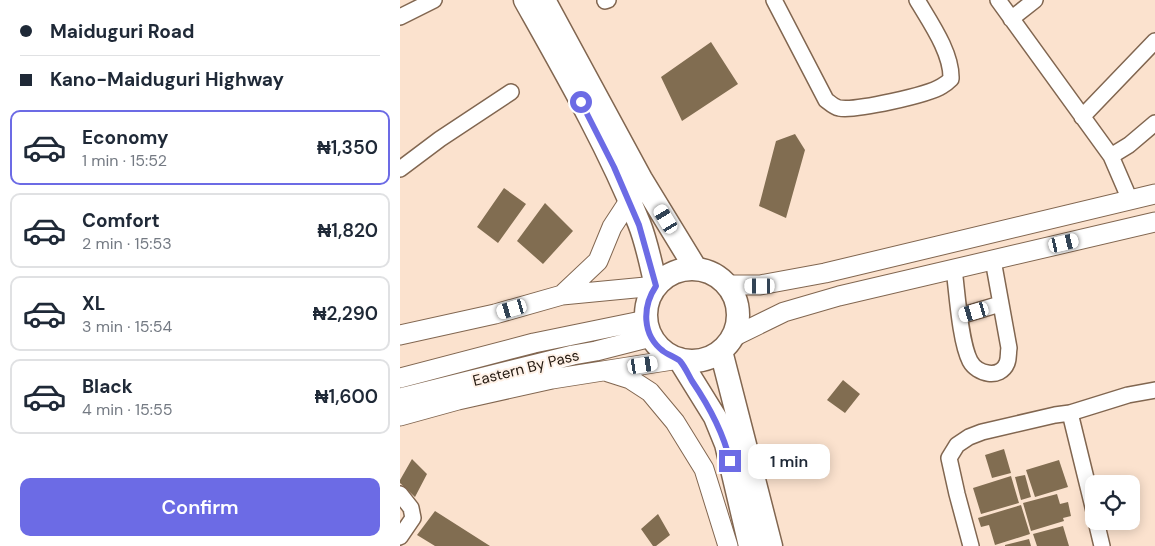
<!DOCTYPE html>
<meta charset="utf-8">
<style>
:root{--surface:#fff;--page:#f6f6f7;--text:#1f2937;--muted:#747a83;--line:#e0e1e3;--accent:#6c6be5}
body{margin:0;font-family:"DM Sans",sans-serif;background:var(--page);color:var(--text);height:100vh;display:flex;flex-direction:column;font-size:19px;white-space:nowrap}
*{box-sizing:border-box;margin:0}
p{font-size:16px;color:var(--muted)}
.icon{flex:none;width:28px;height:28px;fill:none;stroke:currentColor;stroke-width:2;stroke-linecap:round;stroke-linejoin:round}
.map{position:relative;flex:1;overflow:hidden}
.details{display:flex;flex-direction:column;background:var(--surface);width:400px}
.details>*{flex:none}
.top-card{display:grid;align-content:center;height:110px;padding:0 20px;background:var(--surface)}
.controls{position:absolute;left:685px;top:475px;display:grid;gap:10px}
.controls a{display:grid;place-items:center;width:55px;height:55px;border-radius:10px;background:var(--surface);box-shadow:0 2px 12px #0003;font-size:25px}
.end{position:absolute;width:22px;height:22px;margin:-11px;border:6px solid #6c6be5;background:#fff;box-shadow:0 0 0 2px #fff}
.from{border-radius:50%}
.bubble{position:absolute;height:35px;border-radius:10px;background:var(--surface);box-shadow:0 2px 12px #0003;font-size:16px;font-weight:600;line-height:35px;text-align:center}
.car{position:absolute;width:15px;height:30px;margin:-15px -8px;border-radius:6px;box-shadow:0 0 4px 1px #0007;background:linear-gradient(#fff 24%,#345 0 40%,#fff 0 76%,#345 0 86%,#fff 0)}
.top-card b{display:flex;align-items:center;gap:18px;height:48px;font-size:19px}
.top-card b+b{border-top:1px solid var(--line)}
.top-card i{width:12px;height:12px;background:var(--text)}
ul{padding:0;list-style:none}
li{display:flex;align-items:center;gap:15px;height:75px;margin:0 10px 8px;padding:0 10px;border:2px solid var(--line);border-radius:10px}
li div{flex:1}
li b{display:block;font-size:19px}
li em{font-style:normal;font-weight:600}
li.on{border-color:var(--accent)}
li>.icon{width:45px;height:45px;stroke-width:1.5}
.cta{display:flex;gap:10px;margin-top:auto;padding:10px 20px}
.cta a{flex:1;height:58px;border-radius:10px;background:var(--accent);color:#fff;font-size:20px;font-weight:600;line-height:58px;text-align:center}
main{display:flex;flex:1;min-height:0}
.map>svg:first-child{display:block}
</style>
<main>
<section class="details">
<div class="top-card">
<b><i class="from"></i>Maiduguri Road</b>
<b><i></i>Kano-Maiduguri Highway</b>
</div>
<ul>
<li class="on"><svg class="icon" aria-label="car" viewBox="0 0 24 24"><path d="M5 17H2v-5l4-1 3-4h7l3 4 3 1v5h-3M9 17h6M6 11h13"/><circle cx="7" cy="17" r="2"/><circle cx="17" cy="17" r="2"/></svg><div><b>Economy</b><p>1 min · 15:52</p></div><em>₦1,350</em></li>
<li><svg class="icon" aria-label="car" viewBox="0 0 24 24"><path d="M5 17H2v-5l4-1 3-4h7l3 4 3 1v5h-3M9 17h6M6 11h13"/><circle cx="7" cy="17" r="2"/><circle cx="17" cy="17" r="2"/></svg><div><b>Comfort</b><p>2 min · 15:53</p></div><em>₦1,820</em></li>
<li><svg class="icon" aria-label="car" viewBox="0 0 24 24"><path d="M5 17H2v-5l4-1 3-4h7l3 4 3 1v5h-3M9 17h6M6 11h13"/><circle cx="7" cy="17" r="2"/><circle cx="17" cy="17" r="2"/></svg><div><b>XL</b><p>3 min · 15:54</p></div><em>₦2,290</em></li>
<li><svg class="icon" aria-label="car" viewBox="0 0 24 24"><path d="M5 17H2v-5l4-1 3-4h7l3 4 3 1v5h-3M9 17h6M6 11h13"/><circle cx="7" cy="17" r="2"/><circle cx="17" cy="17" r="2"/></svg><div><b>Black</b><p>4 min · 15:55</p></div><em>₦1,600</em></li>
</ul>
<div class="cta"><a>Confirm</a></div>
</section>
<div class="map">
<svg width="755" height="546" viewBox="0 0 755 546">
<rect width="100%" height="100%" fill="#fbe2ce"/>
<!-- building -->
<path fill="#816d51" d="M311 42 338 84 282 121 261 77Z
M395 134 405 150 386 218 359 206 376 141Z
M104 188 126 204 98 243 77 227Z
M145 203 173 231 143 264 117 241Z
M443 380 460 394 445 413 427 400Z
M604 449 611 473 592 478 585 455Z
M12 459 27 474 15 497 0 483V480Z
M659 460 668 487 635 497 626 470Z
M625 475 631 497 621 500 615 477Z
M611 476 619 503 581 514 573 488Z
M657 494 660 504 668 502 671 516 663 518 664 521 631 531 623 503Z
M621 505 630 534 595 545 589 525 581 527 578 518Z
M35 511 90 546H35L17 535Z
M258 514 270 535 256 546H253L241 529Z
M663 526 669 546H637L633 534Z
M629 539 631 546H605V545Z"/>
<g fill="none" stroke-linecap="round" stroke-linejoin="round">
<defs>
<path id="minor" d="M374 0 426 100C430 103 434 107 439 108 456 111 528 95 542 86 546 84 549 81 551 79 552 53 530 22 517 0
M598 0 711 156 730 200
M205 1 208 0
M0 17 34 0
M611 19 635 0
M682 117 755 41
M711 156 729 145 755 123
M0 169 40 139 111 92
M554 269C557 291 560 342 570 361 577 374 600 380 607 363 609 358 608 353 609 348L593 260
M560 316 600 304
M670 413 694 511
M0 494 11 508 13 518 0 537
M696 521 702 546
M571 546 557 494 549 458 557 445 569 437 582 432 655 415 670 413 728 395 755 390"/>
<path id="major" d="M327 285H360L425 273 755 194
M162 295 256 286
M0 335 95 314 162 295 198 261 212 227 229 201
M333 337 384 312 439 296 755 222
M208 372 230 379 250 392 275 422 304 469 328 546
M0 378 134 343 246 320
M0 398 173 355 196 351 251 337
M0 416 58 400 152 379 279 359"/>
<path id="highway" d="M125 0C166 73 208 146 239 223 247 243 251 265 256 286
M144 0 241 179 296 269
M246 315a46 46 0 1 1 92 0a46 46 0 1 1-92 0Z
M321 351 371 546
M279 359 315 417 326 444 350 546"/>
</defs>
<!-- minor casing -->
<use href="#minor" stroke="#816650" stroke-width="18"/>
<!-- major casing -->
<use href="#major" stroke="#816650" stroke-width="21"/>
<!-- highway casing -->
<use href="#highway" stroke="#816650" stroke-width="25"/>
<!-- minor -->
<use href="#minor" stroke="#fff" stroke-width="15"/>
<!-- major -->
<use href="#major" stroke="#fff" stroke-width="19"/>
<!-- highway -->
<use href="#highway" stroke="#fff" stroke-width="22"/>
</g>
<g fill="none" stroke-linecap="round" stroke-linejoin="round">
<!-- route -->
<path stroke="#6c6be5" stroke-width="6" d="M181 102 214 167 239 225 256 286C242 307 242 335 263 351 268 355 276 357 280 361 285 367 288 374 292 381 309 406 323 431 330 461"/>
</g>
<g text-anchor="middle" dominant-baseline="central" stroke-width="4" stroke-linejoin="round" paint-order="stroke">
<!-- street labels -->
<g font-size="15" fill="#23180f" stroke="#fff2e8">
<text transform="translate(126 368) rotate(-14)">Eastern By Pass</text>
</g>
</g>
</svg>
<div class="controls">
<a><svg class="icon" aria-label="locate" viewBox="0 0 24 24"><circle cx="12" cy="12" r="6"/><path d="M12 2v4M12 18v4M2 12h4M18 12h4"/></svg></a>
</div>
<i class="end from" style="left:181px;top:102px"></i>
<i class="end" style="left:330px;top:461px"></i>
<div class="bubble" style="left:348px;top:444px;width:82px">1 min</div>
<i class="car" style="left:266px;top:219px;rotate:329deg"></i>
<i class="car" style="left:664px;top:243px;rotate:77deg"></i>
<i class="car" style="left:360px;top:286px;rotate:270deg"></i>
<i class="car" style="left:112px;top:309px;rotate:254deg"></i>
<i class="car" style="left:574px;top:312px;rotate:254deg"></i>
<i class="car" style="left:243px;top:365px;rotate:81deg"></i>
</div>
</main>
